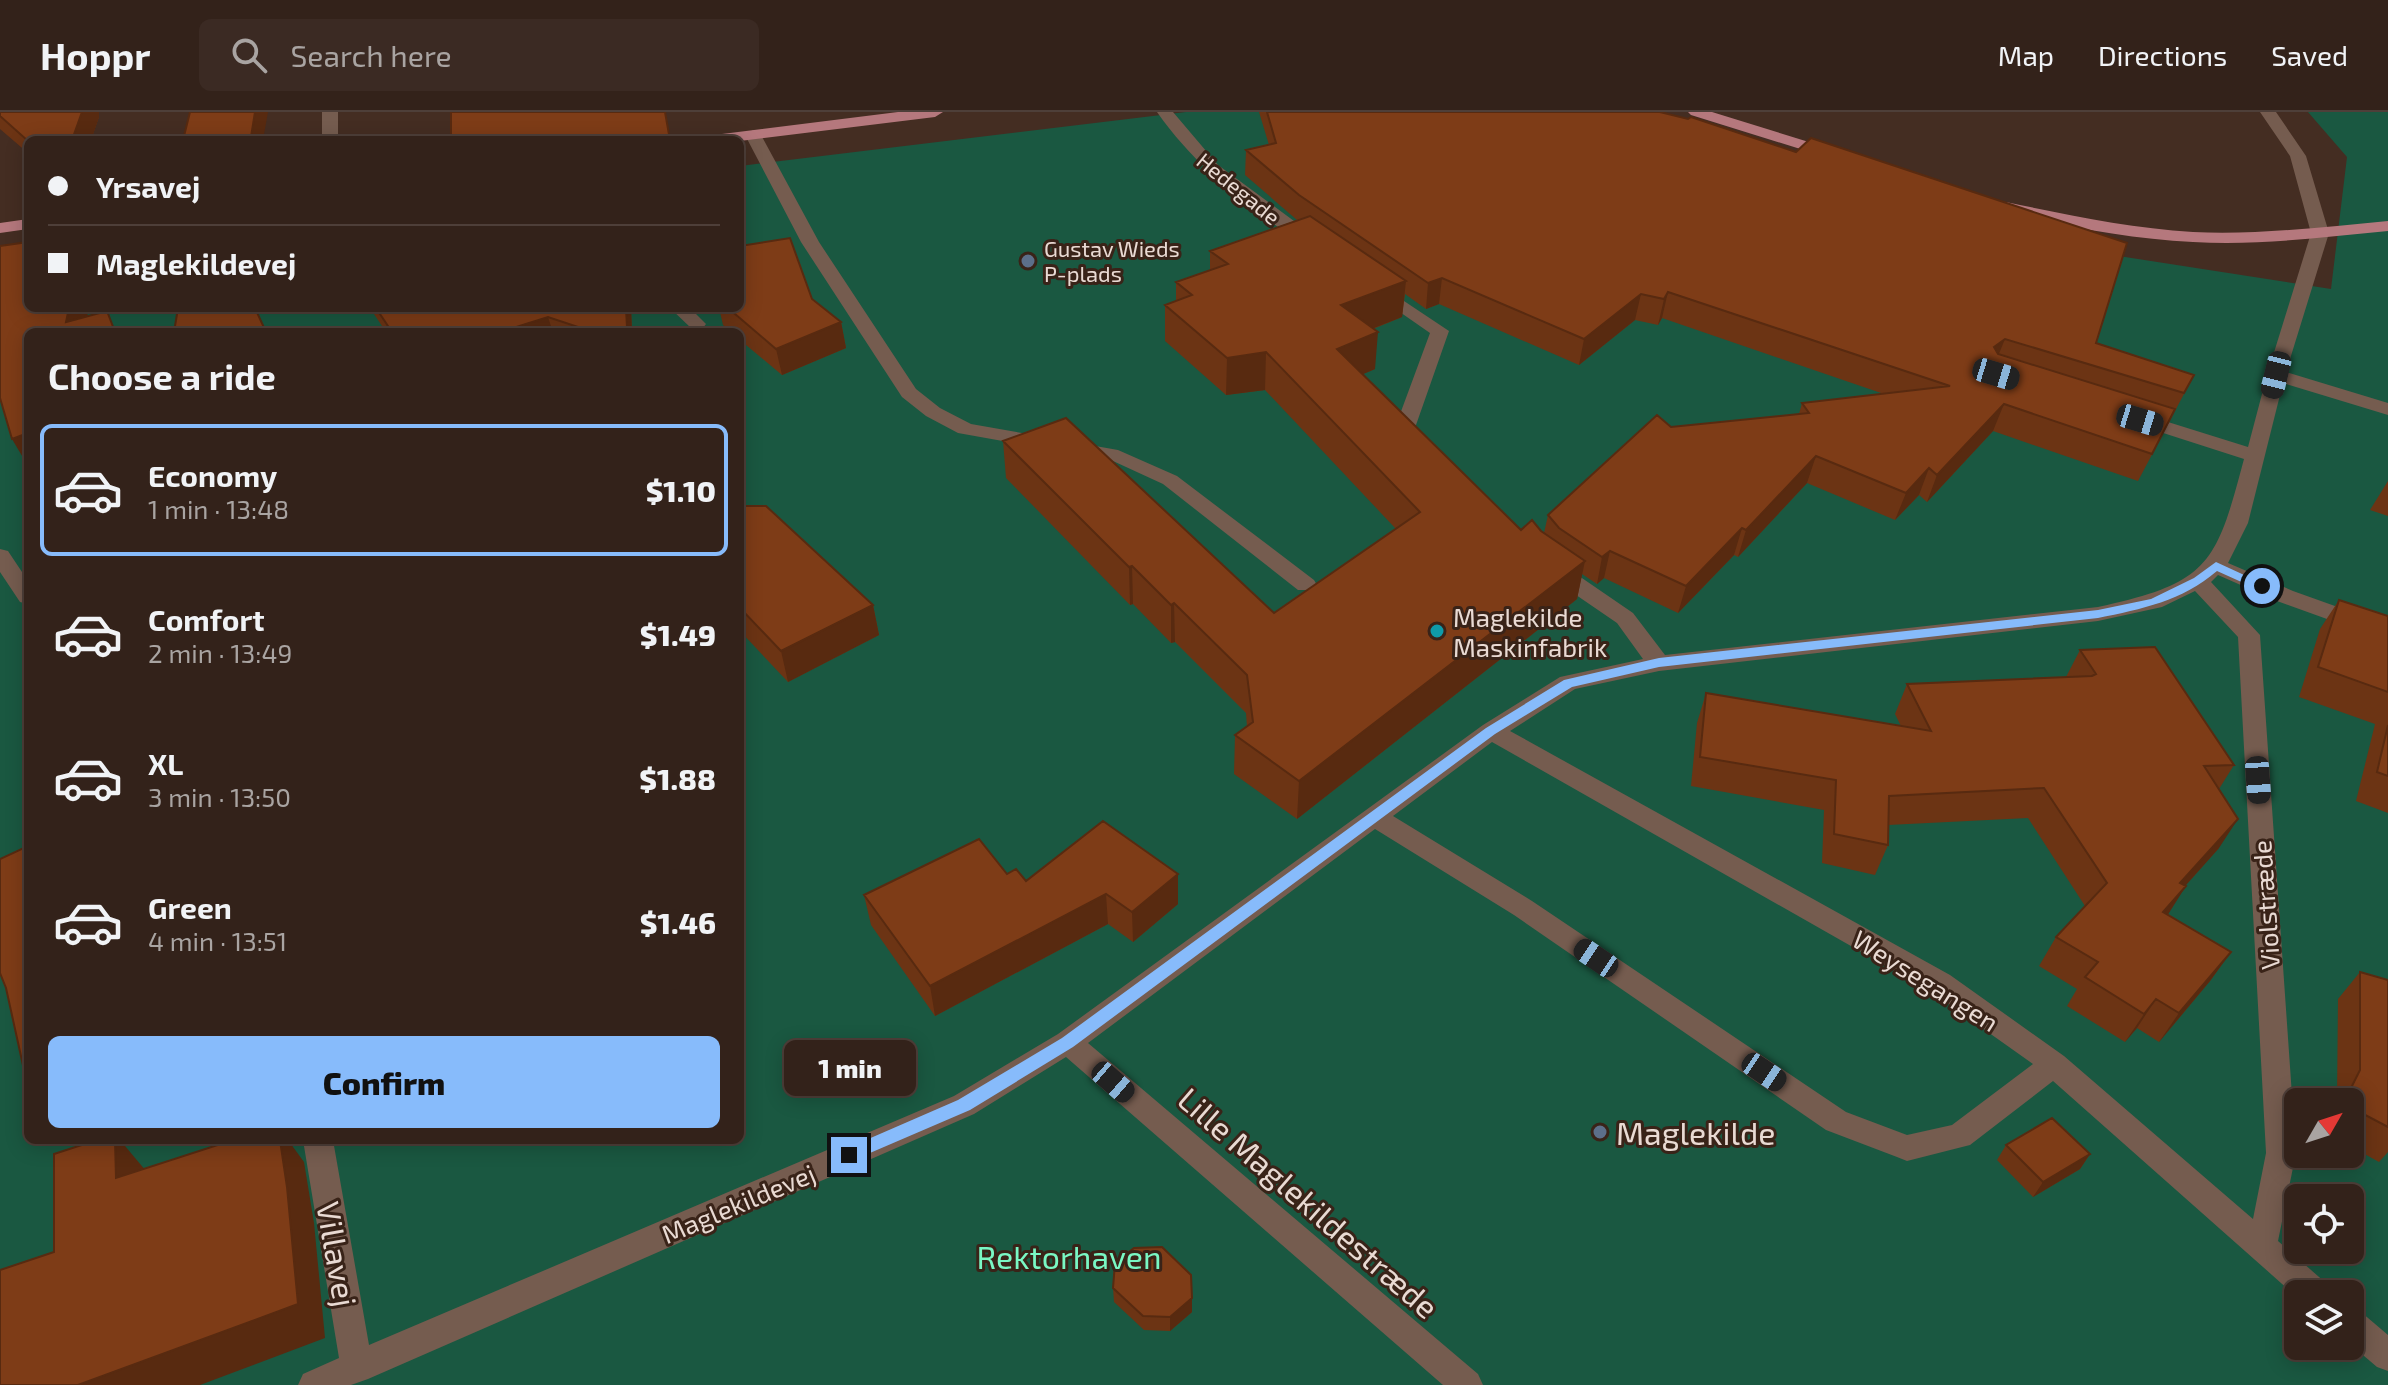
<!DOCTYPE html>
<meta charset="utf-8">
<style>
:root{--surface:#33221a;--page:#3b2a23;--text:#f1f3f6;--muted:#a9a4a2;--line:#4e3f39;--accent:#87bbfb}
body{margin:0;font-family:"Exo 2",sans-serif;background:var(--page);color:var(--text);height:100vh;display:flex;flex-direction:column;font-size:30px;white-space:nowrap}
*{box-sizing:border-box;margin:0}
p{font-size:26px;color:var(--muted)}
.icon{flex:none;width:44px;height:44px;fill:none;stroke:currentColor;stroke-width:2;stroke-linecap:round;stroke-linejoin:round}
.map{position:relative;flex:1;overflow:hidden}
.drawer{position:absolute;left:24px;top:216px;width:720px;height:816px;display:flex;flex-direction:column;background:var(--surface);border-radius:12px;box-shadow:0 4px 20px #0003,0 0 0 2px var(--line)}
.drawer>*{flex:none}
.banner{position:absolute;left:24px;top:24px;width:720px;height:176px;border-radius:12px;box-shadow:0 4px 20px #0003,0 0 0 2px var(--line);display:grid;align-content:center;height:176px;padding:0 24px;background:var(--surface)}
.needle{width:52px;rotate:51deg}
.controls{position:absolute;left:2284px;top:976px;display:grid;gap:16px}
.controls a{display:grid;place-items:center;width:80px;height:80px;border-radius:12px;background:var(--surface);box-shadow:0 4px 20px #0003,0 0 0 2px var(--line);font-size:40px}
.end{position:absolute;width:36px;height:36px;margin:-18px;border:10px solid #87bbfb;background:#111;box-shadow:0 0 0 4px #111}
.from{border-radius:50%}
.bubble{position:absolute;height:56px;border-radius:12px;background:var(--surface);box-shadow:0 4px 20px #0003,0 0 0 2px var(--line);font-size:26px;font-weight:800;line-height:56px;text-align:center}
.car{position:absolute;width:24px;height:48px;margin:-24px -12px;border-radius:10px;box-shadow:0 0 6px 2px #0007;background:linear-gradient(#222 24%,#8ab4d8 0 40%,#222 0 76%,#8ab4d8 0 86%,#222 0)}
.banner b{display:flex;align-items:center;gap:28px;height:76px;font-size:30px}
.banner b+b{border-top:2px solid var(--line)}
.banner i{width:20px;height:20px;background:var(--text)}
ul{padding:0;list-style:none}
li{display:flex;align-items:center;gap:24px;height:132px;margin:0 16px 12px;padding:0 8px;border:4px solid transparent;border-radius:12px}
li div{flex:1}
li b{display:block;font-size:30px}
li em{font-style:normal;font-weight:800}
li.active{border-color:var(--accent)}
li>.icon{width:72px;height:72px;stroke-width:1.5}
h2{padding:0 24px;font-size:36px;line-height:96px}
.cta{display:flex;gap:16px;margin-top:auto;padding:16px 24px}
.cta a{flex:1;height:92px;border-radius:12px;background:var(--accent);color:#111;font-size:32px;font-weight:800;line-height:92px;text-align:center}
header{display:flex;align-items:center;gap:48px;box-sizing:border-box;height:112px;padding:0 40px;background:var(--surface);border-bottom:2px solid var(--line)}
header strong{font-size:38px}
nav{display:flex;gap:44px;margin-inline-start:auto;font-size:28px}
.search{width:560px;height:72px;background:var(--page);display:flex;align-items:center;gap:20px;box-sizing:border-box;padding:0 28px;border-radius:12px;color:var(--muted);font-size:30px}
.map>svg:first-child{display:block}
</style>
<header>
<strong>Hoppr</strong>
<div class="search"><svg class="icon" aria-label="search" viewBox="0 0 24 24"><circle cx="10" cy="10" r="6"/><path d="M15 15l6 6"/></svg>Search here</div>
<nav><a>Map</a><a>Directions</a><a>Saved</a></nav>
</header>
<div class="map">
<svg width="2388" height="1273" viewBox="0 0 2388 1273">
<rect width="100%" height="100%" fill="#442d22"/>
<!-- green -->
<path fill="#1a5841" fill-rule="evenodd" d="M1186 0H1545L2035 131 2331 177 2347 45 2308 0H2388V1273H0V150L28 196H740V54ZM28 220H740V1028H28ZM2298 990H2350V1042H2298ZM2298 1086H2350V1138H2298ZM2298 1182H2350V1234H2298Z"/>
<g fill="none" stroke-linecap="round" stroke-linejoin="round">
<!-- minor -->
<path fill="#755c4f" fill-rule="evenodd" d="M322 0H338V28H322Z
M1157 0H1173L1218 53 1317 126 1320 130 1317 134H1305C1249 95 1197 57 1157 0Z
M2260 0H2276L2306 44 2329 121 2286 260 2388 291V303L2283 271 2248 411 2228 451 2293 479 2388 513V529L2277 489 2218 463 2211 470 2260 523 2296 1041 2278 1129 2327 1172 2332 1182H2298V1186L2053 969 1970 1033 1907 1049 1897 1045 1826 1018 1514 803 1375 717 1088 931 1478 1262 1483 1273H1443L1066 945 974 1002 368 1267 351 1273H298L303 1262 339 1246 303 1028H333L369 1233 954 984 1058 922 1483 613 1560 565 1643 547 1617 511 1544 461 1541 456 1544 451H1560L1633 501 1665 543 2098 495C2209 471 2216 453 2244 347L2129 310 2126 306 2136 300 2248 335 2267 263 2311 121 2290 44ZM2195 479 2238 525 2266 1041 2253 1107 2064 944 1950 863 1510 619 1575 577 1659 559 2098 509 2162 495ZM1492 630 1930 879 2033 952 1952 1013 1907 1023 1846 1000 1532 789 1393 704Z
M753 18 761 23 819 130 916 277 940 296 971 312 1118 338 1177 364 1314 468 1317 473 1314 478H1298L1163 372 1113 349 958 321 926 304 902 285 801 130 745 23Z
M1377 171 1449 219 1416 313 1406 319 1396 313 1430 221 1371 180 1368 176Z
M670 196H690L706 212 703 216H691Z
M0 437 8 439 28 469V492L20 490 0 460Z
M2350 1196 2361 1200 2388 1223V1259L2377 1255 2350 1232Z"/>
<!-- major -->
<path fill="#b5787d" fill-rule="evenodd" d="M898 0H943L935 5 740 29 706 28 714 23Z
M1688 0H1712L1838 39 1840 42 1838 45H1826L1691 3Z
M2006 90C2068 103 2130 116 2193 120 2258 123 2323 115 2388 109V119C2323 125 2258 134 2193 130 2128 127 2063 114 2000 99L1998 95 2000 91Z
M28 107V117L0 121V111Z"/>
</g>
<!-- wall -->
<path fill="#6c3414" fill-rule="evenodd" d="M0 0H99V5L91 28H28V41L0 17Z
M1259 0H1660L2096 231 2194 263 2138 369 1993 319 1927 390 1919 383 1895 408 1807 371 1738 445 1734 443 1678 501 1604 466 1597 472 1582 462 1577 487 1297 707 1234 662 1235 623 1247 615 1246 601 1175 530 1171 531 1133 492 1130 493 1006 366 1003 329 1274 501 1396 417 1265 278 1226 283 1165 229V193L1176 189V170L1210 158V139L1297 108 1245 63 1246 38 1269 33ZM1405 182 1426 197 1439 192 1579 253 1635 208 1658 213 1662 206 1884 282 1802 291 1799 302 1671 315 1548 403 1544 421 1521 418 1363 262 1375 257 1373 217 1402 205Z
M740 134 841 210 846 236 782 263 740 228V220H731L723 213 719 196H740L743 177 740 167Z
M370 196H631L632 220H386Z
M2388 369V404L2370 398Z
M740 394 873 493 879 523 788 570 740 519Z
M2339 488 2388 504V701L2356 689 2375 612 2299 585 2320 517Z
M2080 538 2234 653 2219 677V736L2185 774 2168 802 2231 840 2210 869 2159 930 2137 916 2125 930 2067 894 2077 877 2039 854 2056 825 2085 794 2028 706 1888 713V733L1875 763 1822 751 1824 698 1691 674 1697 611 1706 581 1901 614 1895 602 1907 572 2066 565Z
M1007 762 1026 769 1178 792 1133 830 1108 812 935 904 871 813 864 783Z
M2360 860 2388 868V1040L2379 1050 2350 1034V990H2334L2337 985 2338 887Z
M2006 1033 2090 1042 2080 1057 2033 1085 1997 1048Z
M1113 1176 1192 1186V1200L1170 1219 1144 1218 1114 1190Z"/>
<!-- shaded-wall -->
<path fill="#582a10" d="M82 0H99V5L91 28H72Z
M255 0H268L263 28H228Z
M1442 166 1439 192 1426 197 1428 171Z
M1406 169 1402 205 1338 230 1341 193Z
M1668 180 1662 206 1658 213 1664 187Z
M1641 182 1635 208 1579 253 1584 227Z
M69 196H89L84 220 66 210Z
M626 196H631L632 220H593Z
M548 205 553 220H500Z
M841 210 846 236 782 263 776 237Z
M1378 220 1375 257 1335 274 1337 237Z
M2005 227 1994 254V235Z
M1266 240 1265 278 1226 283 1227 246Z
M2004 292 1993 319 1927 390 1937 363Z
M28 321V354L12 327Z
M1816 344 1807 371 1738 445 1746 418Z
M1929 356 1919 383 1895 408 1906 381Z
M1742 416 1734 443 1678 501 1686 474Z
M1610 439 1604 466 1597 472 1602 445Z
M1585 449 1577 487 1297 707 1299 669Z
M1132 454 1133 492 1130 493 1129 455Z
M1174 491 1175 530 1171 531V493Z
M873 493 879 523 788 570 781 539Z
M2238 707 2219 736 2161 801 2180 771Z
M1178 762V792L1133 830 1132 800Z
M2186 774 2167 804 2163 800Z
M1106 782 1108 812 935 904 930 874Z
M2231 840 2210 869 2159 930 2179 901Z
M2156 887 2137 916 2125 930 2144 902Z
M115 1028H120L146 1059 116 1066Z
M280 1028H288L304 1050 314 1111 325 1226 200 1273H78Z
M2090 1042 2080 1057 2033 1085 2043 1070Z
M1192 1186V1200L1170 1219V1205Z"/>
<!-- building -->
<path fill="#7e3c17" stroke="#582a10" stroke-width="2" d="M0 0H82L72 28 28 29 0 4Z
M190 0H255L251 25 228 28H183Z
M451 0H665L670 28H451Z
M1267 0H1660L1688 7 1691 5 1796 40 1811 26 2127 131 2096 231 2194 263 2184 281 2005 227 1994 235 1998 242 2175 297 2152 342 2004 292 1937 363 1929 356 1906 381 1816 344 1746 418 1742 416 1686 474 1610 439 1602 445 1559 416 1548 403 1657 303 1671 315 1809 301 1802 291 1950 274 1668 180 1664 187 1641 182 1584 227 1442 166 1428 171 1299 83 1246 38 1276 31Z
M1310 104 1406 169 1341 193 1378 220 1337 237 1521 418 1532 408 1541 419 1585 449 1299 669 1235 623 1253 610 1247 563 1174 491 1171 493 1132 454 1129 455 1003 329 1066 306 1274 501 1420 400 1266 240 1227 246 1165 193 1192 183 1176 170 1228 152 1210 139Z
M790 126 812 187 841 210 776 237 728 196H740V178L744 177 740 161V134Z
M28 130V196H69L66 210 107 199 115 220H28V321L12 327 0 286V134Z
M178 196H255L266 220H174Z
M376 196H626L627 215 593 220 548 205 500 220H392Z
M740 394H766L873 493 781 539 740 496Z
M2339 488 2388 504V580L2318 555Z
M2155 535 2234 653 2204 654 2238 707 2180 771 2186 774 2163 800 2231 840 2179 901 2156 887 2144 902 2085 865 2098 850 2056 825 2107 771 2044 676 1889 684 1888 733 1834 722 1836 668 1700 645 1706 581 1931 619 1907 572 2092 564 2096 562 2080 538Z
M2388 613V664L2377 660Z
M1103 709 1178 762 1132 800 1106 782 930 874 864 783 979 727 1007 762 1016 757 1026 769Z
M28 734V966L26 967 6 876 0 861V747Z
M2360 860 2388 868V1015L2350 995V990H2344L2360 958Z
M2052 1006 2090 1042 2043 1070 2006 1033Z
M97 1028H115L116 1066 233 1028H280L287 1075 298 1192 78 1273H0V1158L54 1140V1042Z
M1162 1135 1191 1163 1192 1186 1170 1205 1143 1204 1113 1176 1115 1151 1134 1136Z"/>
<!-- route -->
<path fill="#87bbfb" d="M2216 450 2268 474 2257 477 2217 459C2182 489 2142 497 2098 506L1659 555 1572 575 1495 622 1073 935 970 998 849 1050 841 1043 843 1038 958 988 1062 926 1486 616 1564 568 1659 546 2098 498 2151 487 2194 466Z"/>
<!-- markers -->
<g fill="#5c6f8a" stroke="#392318" stroke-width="3">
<circle cx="1028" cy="149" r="8"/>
<circle cx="1600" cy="1020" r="8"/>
</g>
<circle fill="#0f9aa8" stroke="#392318" stroke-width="3" cx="1437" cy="519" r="8"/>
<g text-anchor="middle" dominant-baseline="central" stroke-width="6" stroke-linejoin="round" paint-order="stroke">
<!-- far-street labels -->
<g font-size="22" fill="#e9dad3" stroke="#392318">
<text transform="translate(1239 76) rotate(39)">Hedegade</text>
</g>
<!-- far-poi labels -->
<g font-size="22" fill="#e9dad3" stroke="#392318" text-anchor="start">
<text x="1044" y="136">Gustav Wieds<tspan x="1044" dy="25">P-plads</tspan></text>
</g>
<!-- poi labels -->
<g font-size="26" fill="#e9dad3" stroke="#392318" text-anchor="start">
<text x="1453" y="504">Maglekilde<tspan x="1453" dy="30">Maskinfabrik</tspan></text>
</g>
<!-- street labels -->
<g font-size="26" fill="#e9dad3" stroke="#392318">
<text transform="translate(2265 793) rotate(-94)">Violstræde</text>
<text transform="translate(1926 868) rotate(32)">Weysegangen</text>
<text transform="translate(738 1091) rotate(-23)">Maglekildevej</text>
</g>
<!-- near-poi labels -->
<g font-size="32" fill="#e9dad3" stroke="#392318" text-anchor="start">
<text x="1616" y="1020">Maglekilde</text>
</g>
<!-- near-street labels -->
<g font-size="32" fill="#e9dad3" stroke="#392318">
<text transform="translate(1309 1090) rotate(41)">Lille Maglekildestræde</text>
<text transform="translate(338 1142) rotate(80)">Villavej</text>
</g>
<!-- near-park labels -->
<g font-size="32" fill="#79f7c4" stroke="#392318">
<text x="1069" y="1144">Rektorhaven</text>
</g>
</g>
</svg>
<div class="controls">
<a><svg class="needle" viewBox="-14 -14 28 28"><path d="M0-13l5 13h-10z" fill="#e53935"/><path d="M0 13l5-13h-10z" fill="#a9a4a2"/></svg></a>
<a><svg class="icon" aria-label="locate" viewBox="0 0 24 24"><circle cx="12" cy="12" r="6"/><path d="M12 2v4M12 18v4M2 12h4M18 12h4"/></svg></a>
<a><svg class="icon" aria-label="layers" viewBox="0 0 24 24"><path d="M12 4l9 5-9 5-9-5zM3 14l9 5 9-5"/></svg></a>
</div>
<i class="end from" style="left:2262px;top:474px"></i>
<i class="end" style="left:849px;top:1043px"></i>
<div class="bubble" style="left:784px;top:928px;width:132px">1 min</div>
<i class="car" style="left:1996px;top:262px;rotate:107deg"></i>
<i class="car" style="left:2276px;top:263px;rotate:194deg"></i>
<i class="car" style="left:2140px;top:308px;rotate:107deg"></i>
<i class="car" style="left:2258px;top:668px;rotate:176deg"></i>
<i class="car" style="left:1596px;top:846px;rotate:304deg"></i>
<i class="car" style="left:1764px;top:960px;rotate:124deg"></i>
<i class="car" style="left:1113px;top:970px;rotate:131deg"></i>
<div class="banner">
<b><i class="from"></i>Yrsavej</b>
<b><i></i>Maglekildevej</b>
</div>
<section class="drawer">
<h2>Choose a ride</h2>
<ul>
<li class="active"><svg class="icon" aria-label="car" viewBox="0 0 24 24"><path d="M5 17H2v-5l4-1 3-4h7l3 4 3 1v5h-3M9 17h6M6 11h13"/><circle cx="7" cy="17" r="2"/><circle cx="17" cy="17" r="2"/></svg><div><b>Economy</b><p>1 min · 13:48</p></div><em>$1.10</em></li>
<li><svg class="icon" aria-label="car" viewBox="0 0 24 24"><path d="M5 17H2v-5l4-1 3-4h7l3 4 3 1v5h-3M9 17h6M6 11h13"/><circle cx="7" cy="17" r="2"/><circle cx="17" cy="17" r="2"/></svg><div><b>Comfort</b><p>2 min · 13:49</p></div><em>$1.49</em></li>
<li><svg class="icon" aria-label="car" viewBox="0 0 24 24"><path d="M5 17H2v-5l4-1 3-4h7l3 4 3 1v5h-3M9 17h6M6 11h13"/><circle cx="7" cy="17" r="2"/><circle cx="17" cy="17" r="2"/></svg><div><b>XL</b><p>3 min · 13:50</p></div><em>$1.88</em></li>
<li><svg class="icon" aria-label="car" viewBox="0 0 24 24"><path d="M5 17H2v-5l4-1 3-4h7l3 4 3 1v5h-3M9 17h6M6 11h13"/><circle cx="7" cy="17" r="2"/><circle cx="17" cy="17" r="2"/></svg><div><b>Green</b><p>4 min · 13:51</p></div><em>$1.46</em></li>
</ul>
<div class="cta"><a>Confirm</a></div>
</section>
</div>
